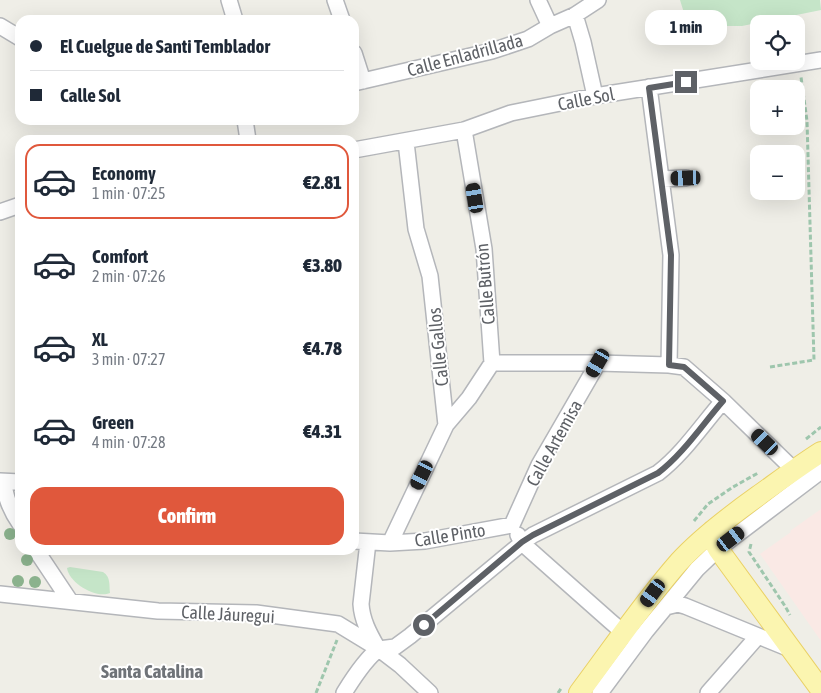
<!DOCTYPE html>
<meta charset="utf-8">
<style>
:root{--surface:#fff;--page:#f2f2f3;--text:#1f2937;--muted:#747a83;--line:#e0e1e3;--accent:#e0583c}
body{margin:0;font-family:"Asap Condensed",sans-serif;background:var(--page);color:var(--text);height:100vh;display:flex;flex-direction:column;font-size:19px;white-space:nowrap}
*{box-sizing:border-box;margin:0}
p{font-size:16px;color:var(--muted)}
.icon{flex:none;width:28px;height:28px;fill:none;stroke:currentColor;stroke-width:2;stroke-linecap:round;stroke-linejoin:round}
.map{position:relative;flex:1;overflow:hidden}
.panel{position:absolute;left:15px;top:135px;width:344px;height:420px;display:flex;flex-direction:column;background:var(--surface);border-radius:15px;box-shadow:0 5px 20px #0002}
.panel>*{flex:none}
.guide{position:absolute;left:15px;top:15px;width:344px;height:110px;border-radius:15px;box-shadow:0 5px 20px #0002;display:grid;align-content:center;height:110px;padding:0 15px;background:var(--surface)}
.controls{position:absolute;left:750px;top:15px;display:grid;gap:10px}
.controls a{display:grid;place-items:center;width:55px;height:55px;border-radius:10px;background:var(--surface);box-shadow:0 5px 20px #0002;font-size:25px}
.end{position:absolute;width:22px;height:22px;margin:-11px;border:6px solid #5e6166;background:#fff;box-shadow:0 0 0 2px #fff}
.from{border-radius:50%}
.bubble{position:absolute;height:35px;border-radius:15px;background:var(--surface);box-shadow:0 5px 20px #0002;font-size:16px;font-weight:800;line-height:35px;text-align:center}
.car{position:absolute;width:15px;height:30px;margin:-15px -8px;border-radius:6px;box-shadow:0 0 4px 1px #0007;background:linear-gradient(#222 24%,#8ab4d8 0 40%,#222 0 76%,#8ab4d8 0 86%,#222 0)}
.guide b{display:flex;align-items:center;gap:18px;height:48px;font-size:19px}
.guide b+b{border-top:1px solid var(--line)}
.guide i{width:12px;height:12px;background:var(--text)}
ul{padding:9px 0 0;list-style:none}
li{display:flex;align-items:center;gap:15px;height:75px;margin:0 10px 8px;padding:0 5px;border:2px solid transparent;border-radius:15px}
li div{flex:1}
li b{display:block;font-size:19px}
li em{font-style:normal;font-weight:800}
li.on{border-color:var(--accent)}
li>.icon{width:45px;height:45px;stroke-width:1.5}
.cta{display:flex;gap:10px;margin-top:auto;padding:10px 15px}
.cta a{flex:1;height:58px;border-radius:15px;background:var(--accent);color:#fff;font-size:20px;font-weight:800;line-height:58px;text-align:center}
.map>svg:first-child{display:block}
</style>
<div class="map">
<svg width="821" height="693" viewBox="0 0 821 693">
<rect width="100%" height="100%" fill="#efeee7"/>
<!-- medical -->
<path fill="#fae9e5" d="M821 509V641L760 554 791 532 790 531Z"/>
<!-- green -->
<path fill="#c5e5c8" d="M680 0H820L821 10 742 26H703L689 29Z
M70 567 103 572C111 577 109 585 110 593 96 599 69 583 67 568Z"/>
<g fill="none" stroke-linecap="round" stroke-linejoin="round">
<defs>
<path id="minor" d="M229 0 235 20
M335 0 342 20
M538 0 550 26
M575 15 583 42 595 96
M0 26 20 38
M354 53 363 81
M354 83 492 51 528 39 550 26 575 15 598 0
M649 87 671 255 669 365
M245 120 248 140
M354 150 464 130 511 113 595 96 821 60
M661 179 686 178
M0 212 20 205
M492 363H598L669 365 684 367 723 401 794 470
M446 425 469 398 492 363 484 249 464 130
M0 481 20 482
M4 482C5 498 11 511 20 524
M512 525 539 465 598 363
M518 535 522 543 610 621 624 633 633 636
M354 541 390 543 425 541 512 525
M368 542 361 604C362 620 369 633 377 647
M390 543 446 425 430 276 416 229 406 142
M36 550 70 601
M0 594 158 611 256 613 338 624 379 649 400 665 430 693
M666 607 678 604 685 606 790 649
M379 649 395 647 410 636 522 543 533 535 658 473C683 454 702 425 723 401
M344 693C352 680 366 658 379 649
M600 693 646 631 697 569 718 549 821 471
M708 693 758 636"/>
<path id="major" d="M712 531V538L718 549 821 690
M579 693C612 649 643 603 679 562 702 537 730 516 758 496 779 481 799 466 821 452"/>
</defs>
<!-- minor casing -->
<use href="#minor" stroke="#b4b6ba" stroke-width="18"/>
<!-- major casing -->
<use href="#major" stroke="#ead165" stroke-width="22"/>
<!-- path -->
<path stroke="#9ec6ad" stroke-width="3" stroke-dasharray="5 2.5" stroke-linecap="butt" d="M770 367 814 360 807 121 801 77
M806 439 821 427
M694 521 708 504 733 487 758 473
M751 544 749 552 785 606 790 615
M316 693 337 640
M558 693 562 687"/>
<!-- minor -->
<use href="#minor" stroke="#fff" stroke-width="15"/>
<!-- major -->
<use href="#major" stroke="#fbf5b0" stroke-width="20"/>
</g>
<!-- trees -->
<g fill="#8bb28d">
<circle cx="10" cy="534" r="6"/>
<circle cx="27" cy="560" r="6"/>
<circle cx="18" cy="581" r="6"/>
<circle cx="35" cy="582" r="6"/>
</g>
<g fill="none" stroke-linecap="round" stroke-linejoin="round">
<!-- route -->
<path stroke="#5e6166" stroke-width="6" d="M424 625 522 542 533 535 658 473C683 454 702 425 723 401L684 367 669 365 671 255 649 88 686 82"/>
</g>
<g text-anchor="middle" dominant-baseline="central" stroke-width="4" stroke-linejoin="round" paint-order="stroke">
<!-- street labels -->
<g font-size="18" fill="#5e6166" stroke="#fff">
<text transform="translate(465 55) rotate(-15)">Calle Enladrillada</text>
<text transform="translate(586 99) rotate(-11)">Calle Sol</text>
<text transform="translate(485 284) rotate(-95)">Calle Butrón</text>
<text transform="translate(438 347) rotate(-96)">Calle Gallos</text>
<text transform="translate(554 443) rotate(-61)">Calle Artemisa</text>
<text transform="translate(450 535) rotate(-9)">Calle Pinto</text>
<text transform="translate(228 614) rotate(3)">Calle Jáuregui</text>
</g>
<!-- neighbourhood labels -->
<g font-size="19" font-weight="bold" fill="#6f7378" stroke="#fff">
<text x="152" y="671">Santa Catalina</text>
</g>
</g>
</svg>
<div class="controls">
<a><svg class="icon" aria-label="locate" viewBox="0 0 24 24"><circle cx="12" cy="12" r="6"/><path d="M12 2v4M12 18v4M2 12h4M18 12h4"/></svg></a>
<a>+</a>
<a>−</a>
</div>
<i class="end from" style="left:424px;top:625px"></i>
<i class="end" style="left:686px;top:82px"></i>
<div class="bubble" style="left:645px;top:10px;width:82px">1 min</div>
<i class="car" style="left:686px;top:178px;rotate:268deg"></i>
<i class="car" style="left:475px;top:198px;rotate:351deg"></i>
<i class="car" style="left:598px;top:363px;rotate:210deg"></i>
<i class="car" style="left:765px;top:442px;rotate:314deg"></i>
<i class="car" style="left:422px;top:475px;rotate:206deg"></i>
<i class="car" style="left:731px;top:539px;rotate:53deg"></i>
<i class="car" style="left:653px;top:593px;rotate:216deg"></i>
<div class="guide">
<b><i class="from"></i>El Cuelgue de Santi Temblador</b>
<b><i></i>Calle Sol</b>
</div>
<section class="panel">
<ul>
<li class="on"><svg class="icon" aria-label="car" viewBox="0 0 24 24"><path d="M5 17H2v-5l4-1 3-4h7l3 4 3 1v5h-3M9 17h6M6 11h13"/><circle cx="7" cy="17" r="2"/><circle cx="17" cy="17" r="2"/></svg><div><b>Economy</b><p>1 min · 07:25</p></div><em>€2.81</em></li>
<li><svg class="icon" aria-label="car" viewBox="0 0 24 24"><path d="M5 17H2v-5l4-1 3-4h7l3 4 3 1v5h-3M9 17h6M6 11h13"/><circle cx="7" cy="17" r="2"/><circle cx="17" cy="17" r="2"/></svg><div><b>Comfort</b><p>2 min · 07:26</p></div><em>€3.80</em></li>
<li><svg class="icon" aria-label="car" viewBox="0 0 24 24"><path d="M5 17H2v-5l4-1 3-4h7l3 4 3 1v5h-3M9 17h6M6 11h13"/><circle cx="7" cy="17" r="2"/><circle cx="17" cy="17" r="2"/></svg><div><b>XL</b><p>3 min · 07:27</p></div><em>€4.78</em></li>
<li><svg class="icon" aria-label="car" viewBox="0 0 24 24"><path d="M5 17H2v-5l4-1 3-4h7l3 4 3 1v5h-3M9 17h6M6 11h13"/><circle cx="7" cy="17" r="2"/><circle cx="17" cy="17" r="2"/></svg><div><b>Green</b><p>4 min · 07:28</p></div><em>€4.31</em></li>
</ul>
<div class="cta"><a>Confirm</a></div>
</section>
</div>
